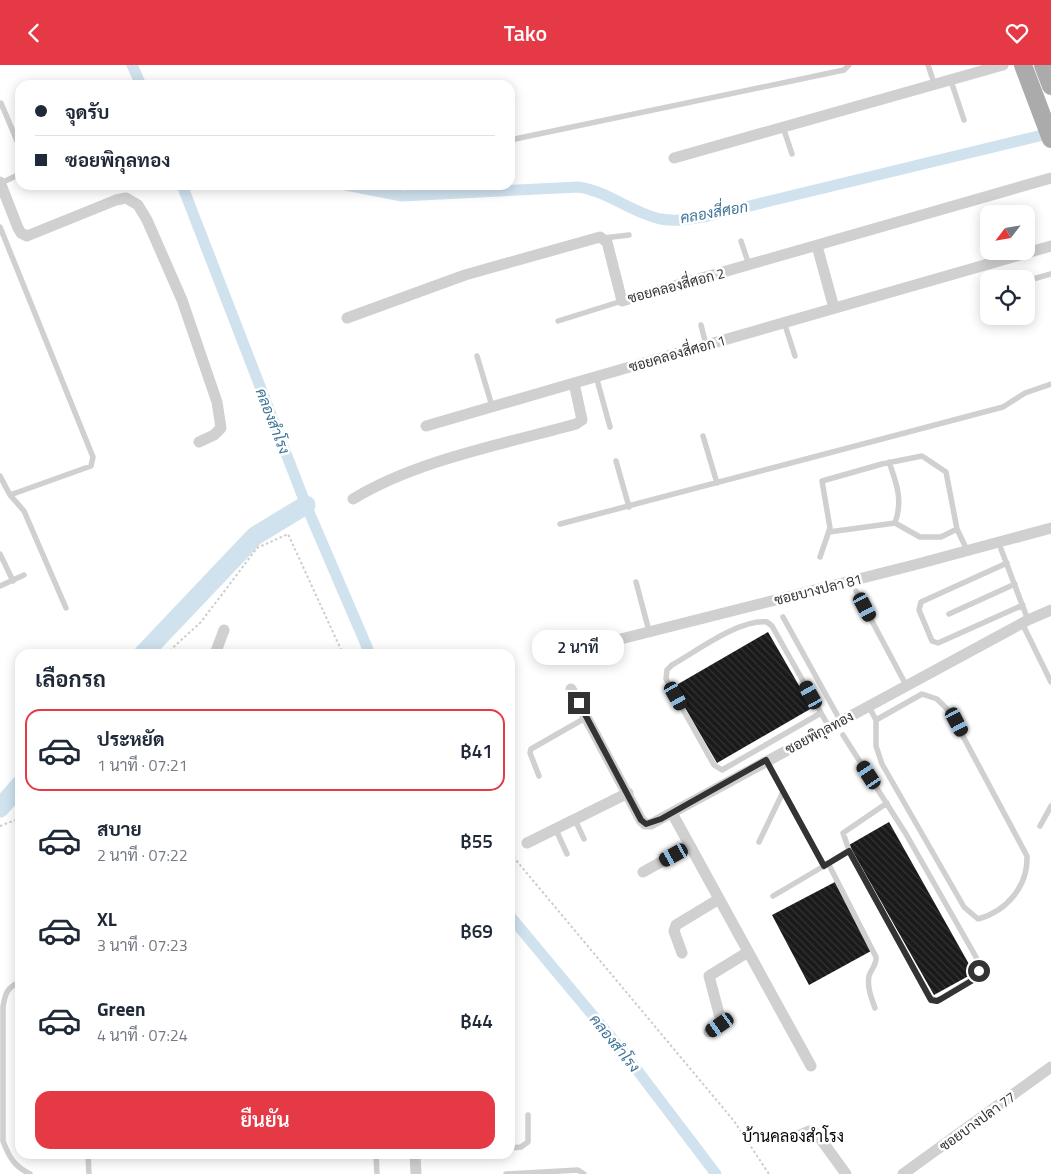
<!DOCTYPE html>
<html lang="th">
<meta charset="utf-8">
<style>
:root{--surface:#fff;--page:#f2f2f3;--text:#1f2937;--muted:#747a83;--line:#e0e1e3;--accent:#e63946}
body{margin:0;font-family:"Titillium Web",Sarabun,sans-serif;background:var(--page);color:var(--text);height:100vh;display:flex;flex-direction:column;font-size:19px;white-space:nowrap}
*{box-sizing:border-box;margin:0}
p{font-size:16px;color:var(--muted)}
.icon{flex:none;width:28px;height:28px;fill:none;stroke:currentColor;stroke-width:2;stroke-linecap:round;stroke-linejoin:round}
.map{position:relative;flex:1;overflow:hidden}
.panel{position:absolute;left:15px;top:584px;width:500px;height:510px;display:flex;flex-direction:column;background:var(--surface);border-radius:15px;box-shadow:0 2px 12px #0003}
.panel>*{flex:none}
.guide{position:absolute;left:15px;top:15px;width:500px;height:110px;border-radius:15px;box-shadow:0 2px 12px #0003;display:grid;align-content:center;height:110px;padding:0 20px;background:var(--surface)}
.needle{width:32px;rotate:239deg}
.fabs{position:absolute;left:980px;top:140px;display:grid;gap:10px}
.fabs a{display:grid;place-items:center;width:55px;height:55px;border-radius:10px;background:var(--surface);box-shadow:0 2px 12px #0003;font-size:25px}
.end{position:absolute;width:22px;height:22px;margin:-11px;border:6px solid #333;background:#fff;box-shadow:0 0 0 2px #fff}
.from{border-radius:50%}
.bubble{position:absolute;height:35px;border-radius:15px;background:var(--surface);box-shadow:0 2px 12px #0003;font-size:16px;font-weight:600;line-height:35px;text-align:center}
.car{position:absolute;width:15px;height:30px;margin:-15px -8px;border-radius:6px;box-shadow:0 0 4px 1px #0007;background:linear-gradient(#222 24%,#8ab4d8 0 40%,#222 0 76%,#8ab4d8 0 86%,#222 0)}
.guide b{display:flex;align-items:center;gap:18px;height:48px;font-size:19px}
.guide b+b{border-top:1px solid var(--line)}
.guide i{width:12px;height:12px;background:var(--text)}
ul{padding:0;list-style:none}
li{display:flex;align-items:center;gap:15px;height:82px;margin:0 10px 8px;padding:0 10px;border:2px solid transparent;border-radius:15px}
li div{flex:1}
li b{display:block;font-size:19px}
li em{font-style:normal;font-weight:600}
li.selected{border-color:var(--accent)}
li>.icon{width:45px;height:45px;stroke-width:1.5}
h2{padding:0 20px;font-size:22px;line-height:60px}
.action{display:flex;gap:10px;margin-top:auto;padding:10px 20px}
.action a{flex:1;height:58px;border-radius:15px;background:var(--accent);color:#fff;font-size:20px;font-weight:600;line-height:58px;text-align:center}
header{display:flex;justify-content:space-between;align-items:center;height:65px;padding:0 20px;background:var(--accent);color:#fff;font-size:22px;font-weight:600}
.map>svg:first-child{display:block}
</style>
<header><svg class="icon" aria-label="back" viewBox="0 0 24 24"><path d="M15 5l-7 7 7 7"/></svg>Tako<svg class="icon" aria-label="heart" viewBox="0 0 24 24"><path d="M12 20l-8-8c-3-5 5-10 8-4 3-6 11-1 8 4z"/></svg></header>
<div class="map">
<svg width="1051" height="1109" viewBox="0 0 1051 1109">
<defs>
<pattern id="building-back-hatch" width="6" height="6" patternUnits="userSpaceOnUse" patternTransform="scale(1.25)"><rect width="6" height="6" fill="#1a1a1a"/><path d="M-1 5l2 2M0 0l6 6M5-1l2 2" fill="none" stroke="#333"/></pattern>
</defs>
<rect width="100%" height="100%" fill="#fff"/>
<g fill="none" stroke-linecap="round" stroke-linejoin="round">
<!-- canal -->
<path stroke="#cfe2ee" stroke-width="11" d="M132 0 141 20
M182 120 306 440 370 589
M346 120 402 131 578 122C608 126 632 148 661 154 676 157 690 154 704 152L1051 68
M510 851 625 989 716 1109"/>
<!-- river -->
<path stroke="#cfe2ee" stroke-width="19" d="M143 589 255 471 306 440
M0 743 20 720"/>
</g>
<!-- building -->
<path fill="url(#building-back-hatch)" d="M768 567 812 643 717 698 673 622Z
M889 757 974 908 934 930 849 780Z
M835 817 871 886 809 920 772 850Z"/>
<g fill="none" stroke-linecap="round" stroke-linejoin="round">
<!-- path -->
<path stroke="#cdcdcd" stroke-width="2" stroke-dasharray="2.5 2.5" stroke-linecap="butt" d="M166 589 201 557 257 483 288 469 343 589
M0 761 18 754 20 751
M510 788 734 1056 769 1109"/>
<!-- service -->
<path stroke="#d0d0d0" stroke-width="5.5" d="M928 0 935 21
M951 16 964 55
M1 38 20 83
M783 62 792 89
M510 75 844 5 849 0
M1 118 20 109
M0 162 93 392 91 401 10 430
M604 173 629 170
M741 176 749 200
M1026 216 1051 209
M558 256 622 236
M784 257 795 291
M701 260 706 280
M477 291 492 341
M596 311 610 362
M703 371 717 418
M616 396 629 442
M889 397C897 419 903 436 895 458
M0 411 10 430 24 446 66 543
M560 459 1003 342 1025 328 1051 319
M829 467 895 458 920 472H941L957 464
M1001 484 1028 555
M0 489 13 516
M820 492 830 463 822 416 882 399 922 391 946 407 957 464 967 485
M1007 498 921 537 919 545 932 576 938 578 1023 540
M636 517 649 566
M0 521 24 510
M856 526 906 620
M949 549 1015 519
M783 552 840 655
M1022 558 1051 617
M868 640 876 655V681L882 699 964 842 978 854C1007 846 1028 821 1027 791L950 647 937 634 922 629 876 655
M821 648 722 705 714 700 666 614 667 605 672 600C697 586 739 554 767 557L772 561 829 662
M766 695 824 801 849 785 929 932 937 936 977 911 979 906 976 892 906 769 843 670
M539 711 530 688 531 684 587 652
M575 755 584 774
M1040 761 1051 741
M556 765 567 789
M759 777 783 727
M849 785 843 768 887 738
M828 798 876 892C877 900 871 904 869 911 867 922 871 932 875 943
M773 831 824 801
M20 917C7 922 5 929 3 942V1076C9 1092 14 1101 30 1109
M510 1083 521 1082 528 1077V1050
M88 1089 89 1109
M376 1089 377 1109
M415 1090 430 1089
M506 1109 578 1105 584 1109"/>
<!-- minor -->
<path stroke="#d0d0d0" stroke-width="11" d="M674 93 1003 0
M0 117 18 163 21 168 27 171 116 135 126 133 138 140 147 155 182 235 217 337 221 363 214 370 199 377
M817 181 834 243
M347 253 465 210 600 172 607 177 622 236 1051 113
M426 361 574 318
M353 434C417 395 504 379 576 359L582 355 574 318 1051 181
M585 583 914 500 1051 463
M215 589 224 565
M571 624 641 755 645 759H651L1028 555 1051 545
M672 748 811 1001
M527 778 628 728
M643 807 690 781
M682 888 674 866 676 860 719 834
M709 967 721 956 709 911 748 887
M793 1073 809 1066 817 1069 846 1109
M415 1089 416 1109
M903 1109 1051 1002"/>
<!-- primary -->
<path stroke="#ababab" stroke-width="18" d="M1023 0 1051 74
M1043 0 1051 21"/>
</g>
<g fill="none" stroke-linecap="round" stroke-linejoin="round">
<!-- route -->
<path stroke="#333" stroke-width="6" d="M579 638 641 755 646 759 661 754 766 695 824 801 849 786 931 935 937 936 941 934 973 915 979 906"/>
</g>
<g text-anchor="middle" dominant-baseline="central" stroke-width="5" stroke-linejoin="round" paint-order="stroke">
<!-- street labels -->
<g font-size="14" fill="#333" stroke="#fff">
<text transform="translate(676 220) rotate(-15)">ซอยคลองสี่ศอก 2</text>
<text transform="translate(677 288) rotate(-16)">ซอยคลองสี่ศอก 1</text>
<text transform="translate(818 524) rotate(-14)">ซอยบางปลา 81</text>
<text transform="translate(819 667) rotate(-28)">ซอยพิกุลทอง</text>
<text transform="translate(977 1056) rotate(-36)">ซอยบางปลา 77</text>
</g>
<!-- water labels -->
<g font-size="15" font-style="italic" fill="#3f7597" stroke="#fff">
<text transform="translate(714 147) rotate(-10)">คลองสี่ศอก</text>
<text transform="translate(273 356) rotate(69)">คลองสำโรง</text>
<text transform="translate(615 978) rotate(51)">คลองสำโรง</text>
</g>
<!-- quarter labels -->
<g font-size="16" fill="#000" stroke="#fff">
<text x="793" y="1071">บ้านคลองสำโรง</text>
</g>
</g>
</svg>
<div class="fabs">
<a><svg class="needle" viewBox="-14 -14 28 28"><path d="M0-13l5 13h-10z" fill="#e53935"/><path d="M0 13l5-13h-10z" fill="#747a83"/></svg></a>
<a><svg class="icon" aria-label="locate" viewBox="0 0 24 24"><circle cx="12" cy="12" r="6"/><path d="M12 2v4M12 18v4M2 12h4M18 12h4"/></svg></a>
</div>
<i class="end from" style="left:979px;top:906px"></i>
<i class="end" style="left:579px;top:638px"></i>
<div class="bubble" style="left:532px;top:565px;width:92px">2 นาที</div>
<i class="car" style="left:865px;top:542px;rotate:152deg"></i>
<i class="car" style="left:811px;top:630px;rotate:331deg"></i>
<i class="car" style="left:676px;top:631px;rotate:151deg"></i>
<i class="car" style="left:957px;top:657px;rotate:152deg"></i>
<i class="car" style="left:869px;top:710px;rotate:327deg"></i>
<i class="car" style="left:674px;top:790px;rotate:241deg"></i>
<i class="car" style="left:720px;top:960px;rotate:235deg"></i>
<div class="guide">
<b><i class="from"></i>จุดรับ</b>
<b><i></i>ซอยพิกุลทอง</b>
</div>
<section class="panel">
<h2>เลือกรถ</h2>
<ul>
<li class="selected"><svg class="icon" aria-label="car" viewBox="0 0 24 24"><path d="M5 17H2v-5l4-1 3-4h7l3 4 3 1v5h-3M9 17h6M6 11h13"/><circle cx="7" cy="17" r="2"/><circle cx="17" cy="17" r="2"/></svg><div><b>ประหยัด</b><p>1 นาที · 07:21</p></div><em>฿41</em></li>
<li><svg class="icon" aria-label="car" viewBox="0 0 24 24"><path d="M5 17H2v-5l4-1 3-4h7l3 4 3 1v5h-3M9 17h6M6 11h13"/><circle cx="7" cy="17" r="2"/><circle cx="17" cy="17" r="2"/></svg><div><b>สบาย</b><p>2 นาที · 07:22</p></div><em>฿55</em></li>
<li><svg class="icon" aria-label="car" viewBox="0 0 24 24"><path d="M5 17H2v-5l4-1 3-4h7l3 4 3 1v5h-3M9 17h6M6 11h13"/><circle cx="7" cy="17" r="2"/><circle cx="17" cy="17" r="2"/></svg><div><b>XL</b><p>3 นาที · 07:23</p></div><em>฿69</em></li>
<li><svg class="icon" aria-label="car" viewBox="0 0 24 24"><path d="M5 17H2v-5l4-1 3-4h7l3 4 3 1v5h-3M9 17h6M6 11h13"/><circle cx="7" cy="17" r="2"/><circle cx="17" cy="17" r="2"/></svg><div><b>Green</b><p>4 นาที · 07:24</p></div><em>฿44</em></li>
</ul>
<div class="action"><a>ยืนยัน</a></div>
</section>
</div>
